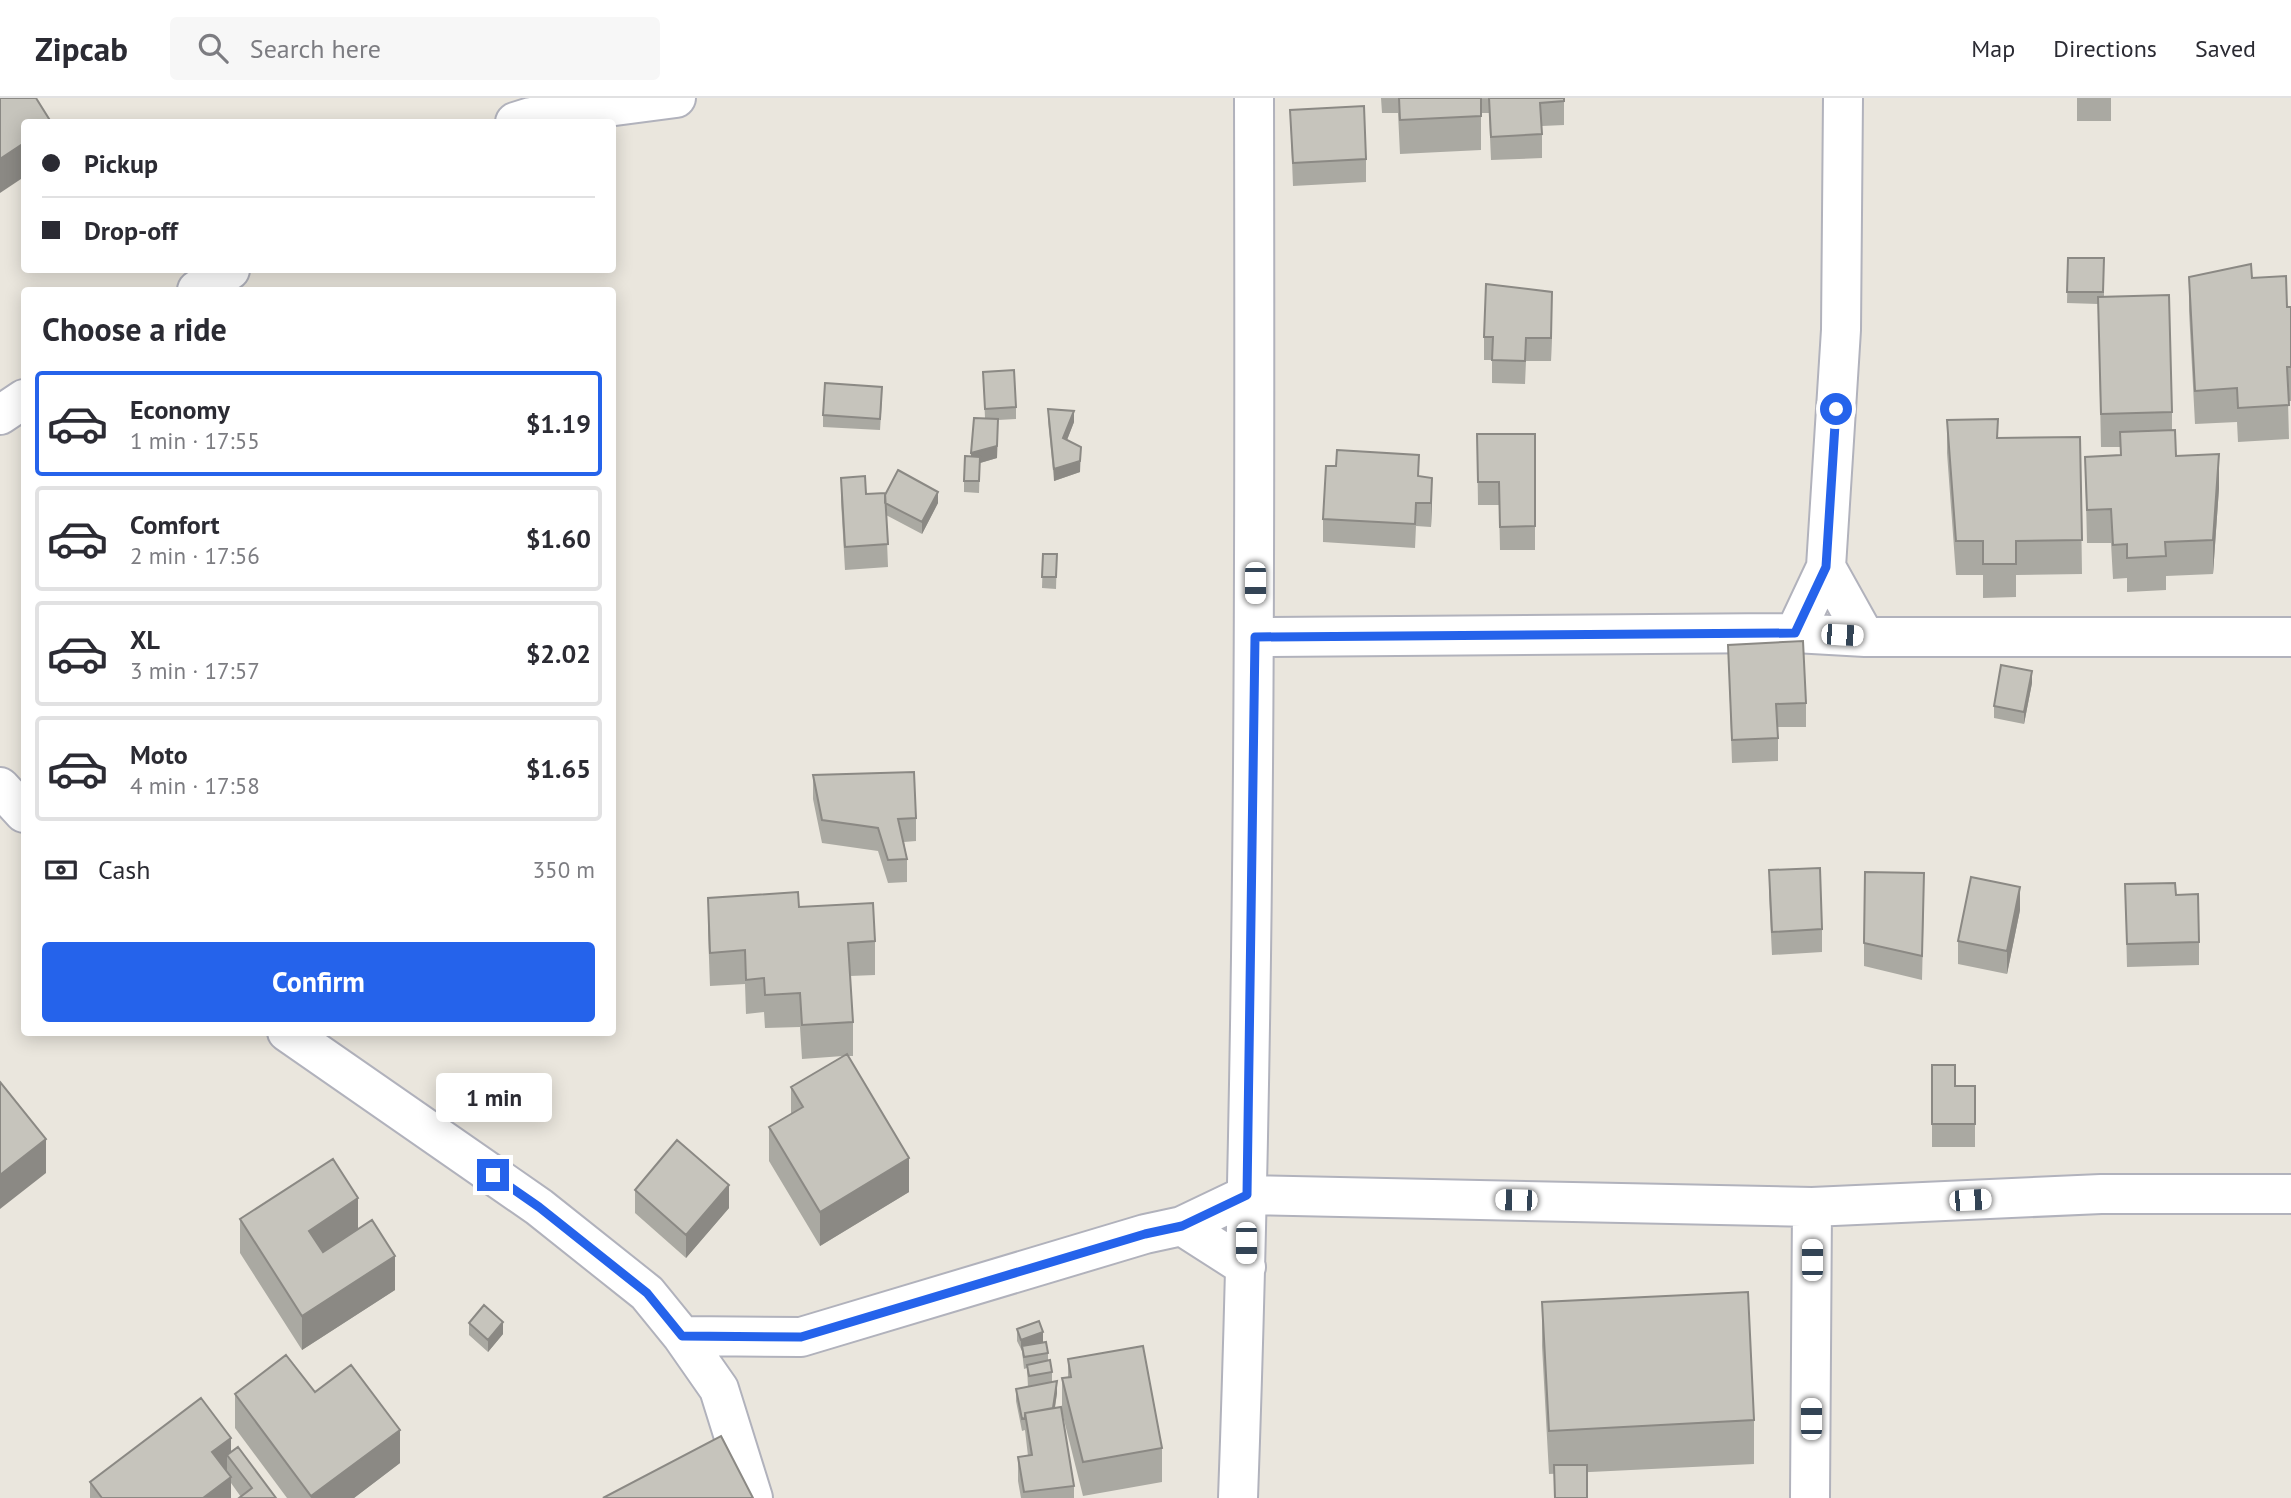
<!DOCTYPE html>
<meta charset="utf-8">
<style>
:root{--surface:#fff;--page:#f7f7f7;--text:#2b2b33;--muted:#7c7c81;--line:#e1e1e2;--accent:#2563eb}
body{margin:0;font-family:"PT Sans",sans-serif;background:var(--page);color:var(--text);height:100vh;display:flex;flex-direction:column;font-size:26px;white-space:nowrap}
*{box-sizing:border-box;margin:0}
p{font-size:23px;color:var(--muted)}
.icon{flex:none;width:38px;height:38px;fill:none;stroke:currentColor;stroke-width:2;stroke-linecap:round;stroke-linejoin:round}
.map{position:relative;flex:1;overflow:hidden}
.side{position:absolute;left:21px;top:189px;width:595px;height:749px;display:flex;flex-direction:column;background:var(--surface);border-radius:7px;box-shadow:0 4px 18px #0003}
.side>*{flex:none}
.guide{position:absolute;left:21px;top:21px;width:595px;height:154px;border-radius:7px;box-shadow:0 4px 18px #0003;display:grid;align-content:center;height:154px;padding:0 21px;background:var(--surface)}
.end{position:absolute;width:32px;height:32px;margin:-16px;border:9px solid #2563eb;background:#fff;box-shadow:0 0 0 4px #fff}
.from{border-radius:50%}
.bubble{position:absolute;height:49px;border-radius:7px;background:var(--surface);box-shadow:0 4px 18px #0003;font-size:23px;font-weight:600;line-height:49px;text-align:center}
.car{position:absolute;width:21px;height:42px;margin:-21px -10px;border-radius:9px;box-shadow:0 0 5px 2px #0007;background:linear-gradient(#fff 24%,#345 0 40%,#fff 0 76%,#345 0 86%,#fff 0)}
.guide b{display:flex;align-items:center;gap:24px;height:66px;font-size:26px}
.guide b+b{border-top:2px solid var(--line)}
.guide i{width:18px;height:18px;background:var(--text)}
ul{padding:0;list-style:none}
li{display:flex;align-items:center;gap:21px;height:105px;margin:0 14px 10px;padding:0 7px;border:4px solid var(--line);border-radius:7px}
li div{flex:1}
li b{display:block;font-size:26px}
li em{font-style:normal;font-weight:600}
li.active{border-color:var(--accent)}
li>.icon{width:63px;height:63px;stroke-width:1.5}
h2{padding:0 21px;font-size:32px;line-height:84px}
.pay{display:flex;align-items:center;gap:18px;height:77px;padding:0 21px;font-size:26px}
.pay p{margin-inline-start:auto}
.cta{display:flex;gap:14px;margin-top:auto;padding:14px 21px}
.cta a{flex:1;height:80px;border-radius:7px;background:var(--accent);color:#fff;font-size:28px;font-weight:600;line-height:80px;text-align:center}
header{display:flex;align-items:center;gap:42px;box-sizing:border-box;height:98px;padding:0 35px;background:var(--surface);border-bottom:2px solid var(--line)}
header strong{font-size:33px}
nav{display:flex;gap:38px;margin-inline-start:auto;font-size:24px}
.search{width:490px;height:63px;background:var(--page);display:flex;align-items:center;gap:18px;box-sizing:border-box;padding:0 24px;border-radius:7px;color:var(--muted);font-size:26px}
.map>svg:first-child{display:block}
</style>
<header>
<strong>Zipcab</strong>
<div class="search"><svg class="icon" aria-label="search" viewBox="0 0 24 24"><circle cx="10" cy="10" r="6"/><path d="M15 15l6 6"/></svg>Search here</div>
<nav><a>Map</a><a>Directions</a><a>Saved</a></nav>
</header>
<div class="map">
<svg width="2291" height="1400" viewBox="0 0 2291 1400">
<rect width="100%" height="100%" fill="#eae6dd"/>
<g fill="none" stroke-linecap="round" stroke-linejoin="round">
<defs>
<path id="minor" d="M515 24 531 19 676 0
M197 192 230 172
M0 317 24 301
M1826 469 1865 539
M1795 535 1826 469 1841 232 1843 0
M1255 539 1795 535 1865 539H2291
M0 689 24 715
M287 934 539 1109 647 1195 682 1238 719 1291 753 1400
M1182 1128 1246 1169
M682 1238 801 1239 1145 1136 1182 1128 1247 1097 1812 1109 2101 1096H2291
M1238 1400C1255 934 1255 467 1254 0
M1810 1400 1812 1109"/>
</defs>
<!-- minor casing -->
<use href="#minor" stroke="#b1b2bc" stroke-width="42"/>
<!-- minor -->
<use href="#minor" stroke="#fff" stroke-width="38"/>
</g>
<!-- wall -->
<path fill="#aaa9a2" d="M1381 0H1564V27L1542 28V60L1491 62 1489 15H1481V52L1400 56 1398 15H1382Z
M2077 0H2111V23H2077Z
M1290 12 1366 61V84L1293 88Z
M2068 160H2104V199L2172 314V332L2176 358 2219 390 2213 476 2166 478V492L2127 494V480L2113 481 2111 445H2087L2085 359 2120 357V349H2101L2098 206 2067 205Z
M2189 179 2252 180 2287 209H2291V303H2288L2289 341 2238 344 2237 324 2195 326 2189 213Z
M1552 217 1551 263H1526L1525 286 1492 285V262H1484V239Z
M983 274 1016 309V321L998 322 997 360 980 365 979 395 964 394V383L985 320Z
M882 301 880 332 823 329V317Z
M1048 311 1074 324 1067 342 1080 374 1054 383 1048 323Z
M1947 322 1998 340 2080 339 2082 476 2016 477V499L1983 500V477H1956L1947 355Z
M1477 336H1535V452H1500L1499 407H1478Z
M1419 379 1432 403 1431 429 1416 428 1415 450 1323 444V421Z
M841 380 866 396 938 405 922 436 886 417 888 469 845 472 841 403Z
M1043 456H1057L1056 491 1042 490Z
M1728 547 1806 605V629H1778V663L1732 665Z
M2032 585 2024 626 1994 620V608Z
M813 677 916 720V743L904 744 907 761V784L888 785 878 753 822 745 813 701Z
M1769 772 1822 831V854L1772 857 1769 796Z
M2125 786 2176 797 2199 844V867L2127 869Z
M1924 798 1922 882 1864 868V845Z
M708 800 875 843V877L850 878 853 924V958H848L909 1094 820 1148 769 1063V1029L791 1016V989L843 958 802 961 800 929 765 930 764 914 746 916 745 886 710 888 708 833Z
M2020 812 2007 876 1958 866V843Z
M1932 967 1955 988H1975V1049H1932Z
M635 1092 729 1110 686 1160 635 1115Z
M240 1121 358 1131 395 1192 302 1252 240 1155Z
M1542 1204 1754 1322V1366L1549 1376 1542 1248Z
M469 1225 503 1236 488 1254 469 1237Z
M1017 1231 1043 1244 1048 1255V1263L1052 1274V1284L1057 1295 1055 1310 1074 1388V1400H1021L1018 1383V1359L1028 1358 1025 1332 1022 1333 1016 1303V1291L1028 1289 1027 1270 1024 1271 1022 1253 1017 1243Z
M1068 1261 1162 1350V1384L1083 1398 1062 1314V1280L1068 1279Z
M315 1294 400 1365 354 1400H287L235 1330V1296Z
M231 1354 276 1400 241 1399 231 1385V1400H90V1384Z"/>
<!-- shaded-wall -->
<path fill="#8b8984" d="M24 45V79L0 95V61Z
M1552 194V217L1551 263V240Z
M1074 313V324L1063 352V340Z
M998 321 997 360 980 365 979 395 980 365 971 367V355Z
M1081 349 1080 374 1054 383V371Z
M2219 356V390L2213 476V442Z
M1432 380V403L1431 429V405Z
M938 394V405L922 436V424Z
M2032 573V585L2024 626V614Z
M2020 789V812L2007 876V853Z
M46 1041V1075L0 1111V1077Z
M909 1060V1094L820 1148V1114Z
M729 1087V1110L686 1160V1137Z
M358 1100V1134L309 1166V1133Z
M395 1158V1192L302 1252V1218Z
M503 1224V1236L488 1254V1242Z
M1043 1234V1245L1022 1248 1021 1253V1242Z
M1057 1283V1295L1052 1327V1315Z
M400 1332V1365L354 1400H311V1398Z
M231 1340V1362L227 1357V1376L212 1354Z
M231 1379V1400H203Z"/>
<!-- building -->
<path fill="#c6c4bc" stroke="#8b8984" stroke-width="2" d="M0 0H36L51 24H24V45L0 61Z
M1399 0H1481V18L1400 22Z
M1489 0H1564V3L1540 5 1542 36 1491 39Z
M1364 8 1366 61 1293 65 1290 12Z
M2068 160H2104L2103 194H2067Z
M2251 166 2252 180 2286 178 2287 209H2291V269H2287L2289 307 2238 310 2237 290 2195 293 2189 179Z
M1486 186 1552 194 1551 240H1526L1525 263 1492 262 1493 239H1484Z
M2169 197 2172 314 2101 316 2098 199Z
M1014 272 1016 309 985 311 983 274Z
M825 285 882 289 880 321 823 317Z
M1048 311 1074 313 1063 340 1081 349 1080 363 1054 371Z
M974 320 998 321 997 348 971 355Z
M1998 321 1997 340 2080 339 2082 442 2016 443V466H1983V443H1956L1947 322Z
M2175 332 2176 358 2219 356 2213 442 2165 444 2166 458 2127 460V446L2113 447 2111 411 2087 412 2085 359 2121 357 2120 334Z
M1477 336H1535V428L1500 429 1499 384H1478Z
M1337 352 1419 357 1418 378 1432 380 1431 405H1416L1415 426 1323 421 1326 368H1336Z
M965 358 980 359 979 383H964Z
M898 372 938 394 922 424 885 405V397Z
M865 378 866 396 885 395 888 446 845 449 841 380Z
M1043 456H1057L1056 479H1042Z
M1803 543 1806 605 1776 606 1778 640 1732 642 1728 547Z
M2001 567 2032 573 2024 614 1994 608Z
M914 674 916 720 898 721 907 761 888 762 878 730 822 722 813 677Z
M1820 770 1822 831 1772 834 1769 772Z
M1865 774 1924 775 1922 858 1864 845Z
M1971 779 2020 789 2007 853 1958 843Z
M2175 785 2176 797 2198 796 2199 844 2127 846 2125 786Z
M798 794 799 809 873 805 875 843 848 845 853 924 802 927 800 895 765 897 764 880 746 882 745 852 710 855 708 800Z
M847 956 909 1060 820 1114 769 1029 803 1009 791 989Z
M1932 967H1955V988H1975V1026H1932Z
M0 984 46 1041 0 1077Z
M677 1042 729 1087 686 1137 635 1092Z
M333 1061 358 1100 309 1133 323 1154 372 1122 395 1158 302 1218 240 1121Z
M1748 1194 1754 1322 1549 1333 1542 1204Z
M484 1207 503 1224 488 1242 469 1225Z
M1039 1223 1043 1234 1021 1242 1017 1231Z
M1046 1244 1048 1255 1024 1259 1022 1248Z
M1143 1248 1162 1350 1083 1364 1062 1280 1071 1279 1068 1261Z
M286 1257 315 1294 351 1267 400 1332 311 1398 235 1296Z
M1050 1262 1052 1274 1029 1278 1027 1267Z
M1057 1283 1053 1310 1025 1315V1320L1022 1321 1016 1291Z
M201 1300 231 1340 212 1354 231 1379 203 1400H102L90 1384Z
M1061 1309 1074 1388 1024 1394 1018 1359 1032 1357 1025 1315Z
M721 1338 753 1400H603Z
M238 1349 276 1400H239L252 1390 227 1357Z
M1554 1367H1587V1400H1555Z"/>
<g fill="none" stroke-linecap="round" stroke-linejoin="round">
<!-- route -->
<path stroke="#2563eb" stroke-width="9" d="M493 1077 539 1109 647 1195 682 1238 801 1239 1145 1136 1182 1128 1247 1097 1255 539 1795 535 1826 469 1836 311"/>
</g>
</svg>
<i class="end from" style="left:1836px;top:311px"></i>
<i class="end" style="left:493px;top:1077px"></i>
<div class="bubble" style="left:436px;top:975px;width:116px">1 min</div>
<i class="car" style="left:1255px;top:485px;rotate:180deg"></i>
<i class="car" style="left:1842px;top:537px;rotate:93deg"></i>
<i class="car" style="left:1516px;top:1102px;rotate:271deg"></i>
<i class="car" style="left:1970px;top:1102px;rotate:87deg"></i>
<i class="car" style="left:1246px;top:1145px;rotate:180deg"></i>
<i class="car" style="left:1812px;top:1162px;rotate:0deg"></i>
<i class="car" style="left:1811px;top:1321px;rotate:0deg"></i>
<div class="guide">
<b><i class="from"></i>Pickup</b>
<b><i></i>Drop-off</b>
</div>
<section class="side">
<h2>Choose a ride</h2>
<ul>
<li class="active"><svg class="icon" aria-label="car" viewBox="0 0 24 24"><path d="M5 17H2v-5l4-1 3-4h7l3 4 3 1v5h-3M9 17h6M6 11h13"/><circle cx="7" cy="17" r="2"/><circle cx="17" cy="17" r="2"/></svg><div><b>Economy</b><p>1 min · 17:55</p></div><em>$1.19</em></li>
<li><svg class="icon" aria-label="car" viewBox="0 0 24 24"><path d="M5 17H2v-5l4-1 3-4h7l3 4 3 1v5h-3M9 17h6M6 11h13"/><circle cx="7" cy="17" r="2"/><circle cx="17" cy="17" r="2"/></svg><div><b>Comfort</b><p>2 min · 17:56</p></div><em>$1.60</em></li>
<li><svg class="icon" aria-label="car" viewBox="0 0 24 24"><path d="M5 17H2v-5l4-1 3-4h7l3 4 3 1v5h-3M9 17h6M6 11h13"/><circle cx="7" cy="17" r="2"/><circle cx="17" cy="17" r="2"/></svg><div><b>XL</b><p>3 min · 17:57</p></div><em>$2.02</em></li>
<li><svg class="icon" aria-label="car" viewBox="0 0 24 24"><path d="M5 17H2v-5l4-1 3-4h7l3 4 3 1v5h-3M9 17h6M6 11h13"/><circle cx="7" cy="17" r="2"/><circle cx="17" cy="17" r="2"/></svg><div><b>Moto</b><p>4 min · 17:58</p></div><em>$1.65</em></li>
</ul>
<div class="pay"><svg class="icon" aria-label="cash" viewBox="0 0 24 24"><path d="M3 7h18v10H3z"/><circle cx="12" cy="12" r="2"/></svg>Cash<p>350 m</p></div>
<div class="cta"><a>Confirm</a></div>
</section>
</div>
